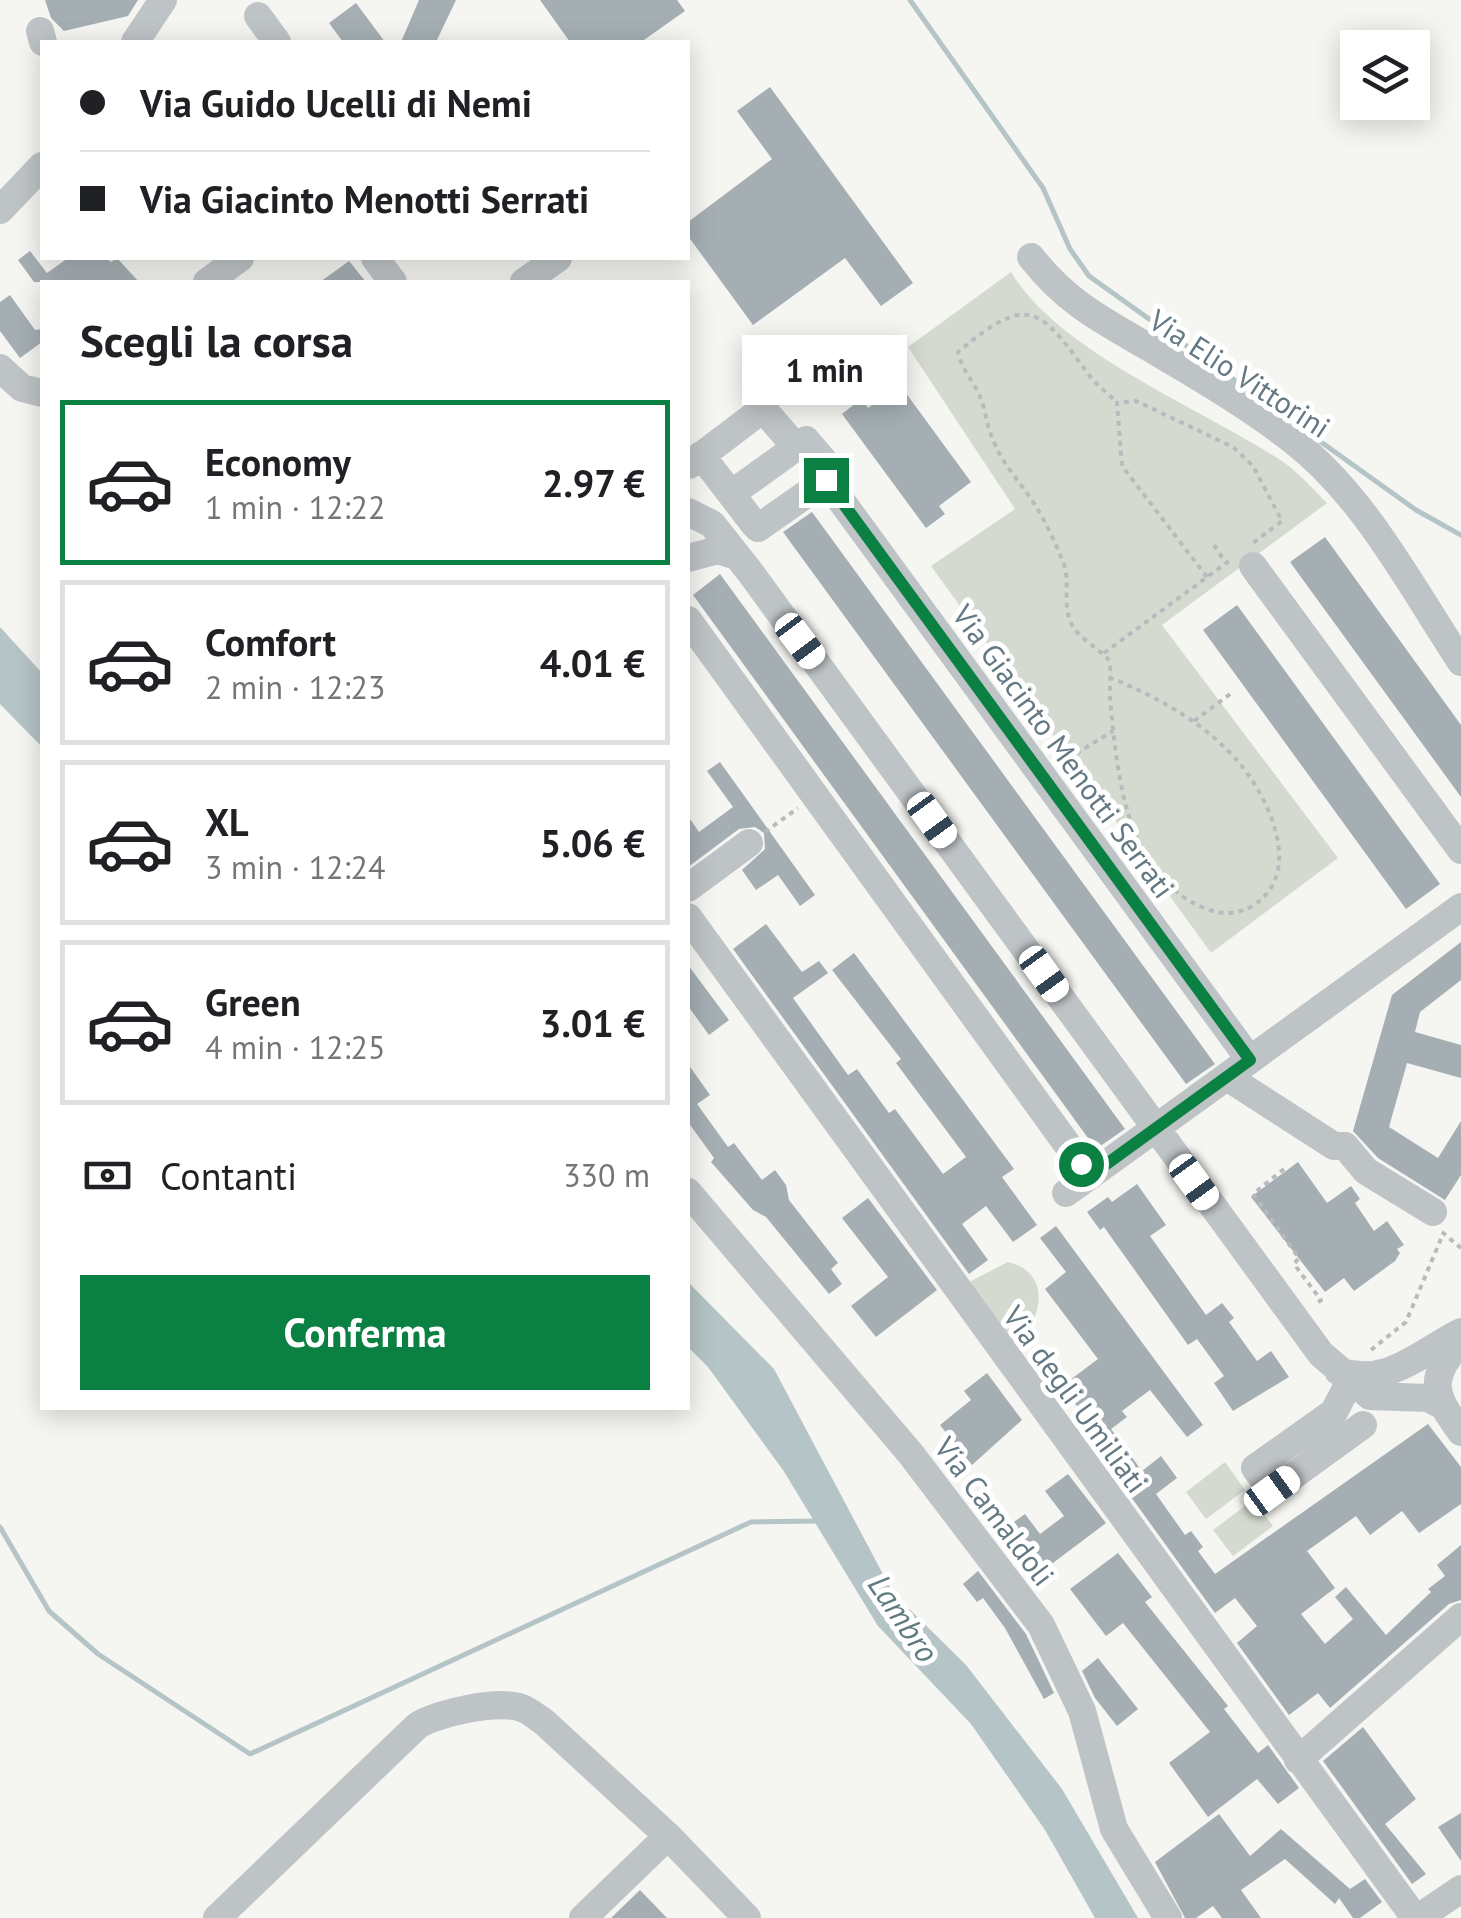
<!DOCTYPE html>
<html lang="it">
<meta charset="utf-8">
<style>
:root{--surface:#fff;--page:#f2f2f2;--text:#202124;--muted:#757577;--line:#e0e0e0;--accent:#0b8043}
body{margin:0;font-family:"PT Sans",sans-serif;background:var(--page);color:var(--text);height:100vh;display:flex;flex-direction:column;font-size:38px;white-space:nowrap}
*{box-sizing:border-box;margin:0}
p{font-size:32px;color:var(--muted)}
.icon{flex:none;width:55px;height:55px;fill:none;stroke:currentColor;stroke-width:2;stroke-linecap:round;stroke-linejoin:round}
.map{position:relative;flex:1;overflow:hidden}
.details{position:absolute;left:40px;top:280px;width:650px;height:1130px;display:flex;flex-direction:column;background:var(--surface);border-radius:0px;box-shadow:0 5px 25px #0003}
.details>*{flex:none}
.hud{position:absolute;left:40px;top:40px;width:650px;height:220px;border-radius:0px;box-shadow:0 5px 25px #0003;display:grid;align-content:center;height:220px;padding:0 40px;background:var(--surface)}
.controls{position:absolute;left:1340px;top:30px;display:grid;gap:20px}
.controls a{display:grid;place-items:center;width:90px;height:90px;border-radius:0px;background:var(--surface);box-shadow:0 5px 25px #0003;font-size:50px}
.end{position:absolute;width:45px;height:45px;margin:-22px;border:12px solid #0b8043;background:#fff;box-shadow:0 0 0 5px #fff}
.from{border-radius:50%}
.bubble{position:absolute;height:70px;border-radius:0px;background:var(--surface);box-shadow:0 5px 25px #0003;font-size:32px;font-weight:800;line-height:70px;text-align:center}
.car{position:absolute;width:30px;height:60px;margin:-30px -15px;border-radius:12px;box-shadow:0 0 8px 2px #0007;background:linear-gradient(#fff 24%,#345 0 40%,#fff 0 76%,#345 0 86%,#fff 0)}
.hud b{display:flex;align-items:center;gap:35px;height:95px;font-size:38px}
.hud b+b{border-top:2px solid var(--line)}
.hud i{width:25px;height:25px;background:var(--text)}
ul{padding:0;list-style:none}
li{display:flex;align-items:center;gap:30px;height:165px;margin:0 20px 15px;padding:0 20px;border:5px solid var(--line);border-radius:0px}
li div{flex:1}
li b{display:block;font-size:38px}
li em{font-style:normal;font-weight:800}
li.on{border-color:var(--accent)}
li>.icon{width:90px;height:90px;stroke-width:1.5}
h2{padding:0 40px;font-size:45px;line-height:120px}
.pay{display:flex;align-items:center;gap:25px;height:110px;padding:0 40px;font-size:38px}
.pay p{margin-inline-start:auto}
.cta{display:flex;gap:20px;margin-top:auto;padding:20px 40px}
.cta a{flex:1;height:115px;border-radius:0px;background:var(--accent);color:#fff;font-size:40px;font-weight:800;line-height:115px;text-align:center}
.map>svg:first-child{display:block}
</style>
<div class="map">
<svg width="1461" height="1918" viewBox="0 0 1461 1918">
<rect width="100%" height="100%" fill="#f5f5f1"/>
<!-- green -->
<path fill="#d5dad0" d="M1011 272C1060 353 1201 408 1282 461 1298 472 1313 489 1327 503L1162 625 1338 858 1211 953 931 566 1015 509 908 347Z
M1008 1262C1053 1273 1043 1322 1014 1344L969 1282Z
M1225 1462 1245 1490 1206 1519 1186 1492Z
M1253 1500 1273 1526 1233 1556 1213 1530Z"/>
<!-- water -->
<path fill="#b5c4c6" d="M0 627 42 673V747L0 704Z
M688 1282 774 1369 893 1593 966 1665 1062 1789 1138 1918H1095L1045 1830 971 1724 878 1626 783 1470 708 1367 688 1347Z"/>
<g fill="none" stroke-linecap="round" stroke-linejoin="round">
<!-- stream -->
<path stroke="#b5c4c6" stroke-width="5" d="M910 0 1043 188 1070 249 1089 276 1416 510 1461 535
M0 1527 49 1611 98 1654 250 1754 751 1522 820 1521"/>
</g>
<!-- building -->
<path fill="#a5afb3" d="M45 0H138L128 16 64 31 51 18Z
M419 0H456L436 42H401Z
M540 0H677L685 11 641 42H570Z
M356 3 385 42H343L329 23Z
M770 87 913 283 881 306 845 258 753 325 688 236V222L772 159 737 111Z
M30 251 47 273 68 258H106L111 262 117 258 139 282H34L18 260Z
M349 261 366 282H320Z
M10 295 35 330 42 329V342L20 358 0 331V302Z
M900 385 971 482 939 506 945 514 926 528 842 414 861 399 868 408Z
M812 512 1215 1064 1186 1084 783 532Z
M1325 537 1461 725V797L1290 562Z
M720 574 1125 1129 1096 1149 693 595Z
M1237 605 1440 884 1406 909 1203 630Z
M720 762 815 895 800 906 778 875 756 890 742 870 765 849 764 833 755 827 739 829 688 867V816L699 832 733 807 707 771Z
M766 924 802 972 819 961 828 973 793 998 848 1075 857 1069 889 1113 895 1109 943 1174 966 1157 896 1063 901 1059 832 970 854 953 1014 1169 1002 1177 1037 1225 1013 1242 986 1206 962 1224 988 1260 969 1274 733 949Z
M1461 942V980L1420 1012 1415 1032 1461 1045V1078L1407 1063 1389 1127 1438 1158 1461 1121V1175L1445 1200 1378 1158 1353 1131 1392 995Z
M688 965 729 1020 709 1035 688 1006Z
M688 1064 710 1095 697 1104 728 1147 734 1143 762 1180 775 1170 786 1185 789 1200 838 1263 831 1269 842 1284 829 1294 766 1217 753 1210 711 1162 714 1158 688 1122Z
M1298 1162 1327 1203 1351 1186 1360 1199 1355 1203 1374 1231 1387 1221 1404 1245 1397 1249 1400 1253 1395 1261 1354 1291 1344 1278 1325 1292 1251 1197Z
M1137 1184 1166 1225 1150 1236 1206 1315 1222 1303 1234 1318 1229 1322 1257 1361 1271 1351 1289 1377 1233 1411 1214 1383 1224 1376 1197 1339 1188 1345 1104 1227 1100 1230 1087 1212 1108 1197 1112 1202Z
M868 1198 937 1290 876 1337 851 1306 888 1277 842 1218Z
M1056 1226 1203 1425 1187 1437 1150 1390 1122 1411 1127 1417 1111 1429 1142 1471 1161 1456 1177 1478 1156 1494 1185 1535 1191 1531 1203 1547 1198 1551 1215 1574 1428 1424 1461 1467V1504L1419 1533 1402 1511 1370 1535 1356 1516 1307 1551 1335 1588 1301 1614 1325 1644 1353 1619 1335 1597 1346 1587 1386 1635 1431 1592 1428 1589 1445 1576 1437 1565 1461 1545V1600L1449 1604 1330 1708 1318 1693 1289 1715 1237 1643 1257 1626 1235 1598 1215 1613 1092 1443 1100 1437 1062 1386 1098 1359 1045 1289 1066 1272 1040 1238Z
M987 1373 1022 1420 972 1465 940 1425 971 1400 964 1391Z
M1068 1474 1106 1523 1045 1569 1011 1524 1025 1514 1040 1534 1064 1516 1045 1491Z
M1118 1553 1152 1597 1145 1602 1228 1706 1224 1709 1258 1753 1268 1745 1299 1788 1278 1804 1257 1779 1208 1817 1169 1763 1210 1732 1123 1623 1106 1636 1070 1589Z
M978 1571 1026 1634 1054 1693 1044 1699 1005 1628 983 1598 977 1602 963 1584Z
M1098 1658 1138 1709 1117 1726 1095 1698 1082 1671Z
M1363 1727 1416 1799 1385 1824 1426 1874 1412 1884 1323 1761Z
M1461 1813V1861L1438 1827Z
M1219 1814 1250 1856 1281 1829 1350 1889 1365 1879 1382 1902 1360 1918H1353L1339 1898 1335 1904 1285 1859 1241 1890 1261 1918H1222L1213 1906 1196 1918H1185L1155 1862Z
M640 1890 667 1918H611Z"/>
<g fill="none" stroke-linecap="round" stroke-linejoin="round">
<!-- path -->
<path stroke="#b8bbbd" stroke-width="4" stroke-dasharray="5 5" stroke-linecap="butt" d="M1214 545 1225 562
M1207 577 1122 466 1117 403 1136 401 1233 447 1253 466 1282 521 1253 543
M1104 653 1233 558
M1109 677C1156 697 1199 719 1235 758 1266 792 1306 871 1254 905 1238 915 1221 915 1204 908 1124 875 1117 771 1110 698 1109 687 1112 672 1109 661 1106 653 1081 641 1072 625 1061 604 1072 580 1062 559 1053 538 1044 518 1031 499 1019 481 1002 463 994 442 986 426 986 408 978 392 971 378 961 368 958 352 1030 291 1040 309 1089 375 1097 386 1108 393 1117 403
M1194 721 1233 692
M1059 764 1113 731
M765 832 798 808
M1284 1169 1253 1194 1299 1258 1294 1264 1321 1300 1314 1305
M1442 1232 1461 1248
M1371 1350 1406 1322 1443 1234"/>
<!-- minor -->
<path stroke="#bec3c6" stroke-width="28" d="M258 16 277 42
M40 31 43 42
M135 42 163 0
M0 210 42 166
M1031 257C1072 310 1115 326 1170 360 1211 384 1254 410 1291 439 1365 496 1410 585 1461 662
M375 258 393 282
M207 282 240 258
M524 282 558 258
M0 368 22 388 42 393
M701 455 754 524 758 528 835 474 806 440 731 494
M689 465 763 409 795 446
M826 480 1250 1060
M688 512 712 524 750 572 1321 1354 1370 1396 1428 1398 1441 1405
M688 558 718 550 736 556
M1253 566 1461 850
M688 620 1090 1176
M688 888 749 843
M688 917 1415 1918
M1227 1077 1334 1146H1345L1366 1171 1433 1212
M688 1192 910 1453 1041 1625 1082 1711 1114 1829 1168 1918
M1066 1193 1461 907
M1461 1341C1427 1379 1433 1394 1461 1432
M1338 1371C1387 1388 1421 1352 1461 1332
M1353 1375 1334 1412 1255 1468 1272 1491 1363 1425
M1298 1760 1461 1617
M217 1918 417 1726C436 1713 503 1698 524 1709 531 1712 538 1718 544 1722L668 1836 747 1918
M583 1918 668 1836
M1418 1918 1461 1889"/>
</g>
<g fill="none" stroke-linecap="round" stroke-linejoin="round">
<!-- route -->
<path stroke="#0b8043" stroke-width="12" d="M826 480 1250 1060 1090 1176 1081 1164"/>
</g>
<g text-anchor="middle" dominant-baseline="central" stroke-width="10" stroke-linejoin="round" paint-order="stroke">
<!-- street labels -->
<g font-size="30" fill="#647983" stroke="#fff">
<text transform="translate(1240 373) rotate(33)">Via Elio Vittorini</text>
<text transform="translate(1064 751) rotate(54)">Via Giacinto Menotti Serrati</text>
<text transform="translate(1076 1399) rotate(54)">Via degli Umiliati</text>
<text transform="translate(995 1511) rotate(53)">Via Camaldoli</text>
</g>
<!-- water labels -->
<g font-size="32" font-style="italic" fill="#5f7b7f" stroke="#fff">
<text transform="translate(904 1618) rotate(56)">Lambro</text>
</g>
</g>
</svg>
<div class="controls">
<a><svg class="icon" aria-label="layers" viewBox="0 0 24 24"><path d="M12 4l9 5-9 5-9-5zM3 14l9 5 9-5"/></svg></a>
</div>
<i class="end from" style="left:1081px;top:1164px"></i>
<i class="end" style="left:826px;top:480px"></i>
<div class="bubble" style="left:742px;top:335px;width:165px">1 min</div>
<i class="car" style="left:800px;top:641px;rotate:143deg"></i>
<i class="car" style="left:932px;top:820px;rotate:144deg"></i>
<i class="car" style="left:1044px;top:974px;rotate:144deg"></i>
<i class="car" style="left:1194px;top:1182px;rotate:144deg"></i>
<i class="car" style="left:1272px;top:1491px;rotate:54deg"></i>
<div class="hud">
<b><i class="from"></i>Via Guido Ucelli di Nemi</b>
<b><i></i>Via Giacinto Menotti Serrati</b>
</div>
<section class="details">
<h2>Scegli la corsa</h2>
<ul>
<li class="on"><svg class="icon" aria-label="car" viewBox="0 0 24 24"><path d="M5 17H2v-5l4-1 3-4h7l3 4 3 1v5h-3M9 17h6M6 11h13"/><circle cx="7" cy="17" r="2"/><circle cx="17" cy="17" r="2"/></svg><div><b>Economy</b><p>1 min · 12:22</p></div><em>2.97 €</em></li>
<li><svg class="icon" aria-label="car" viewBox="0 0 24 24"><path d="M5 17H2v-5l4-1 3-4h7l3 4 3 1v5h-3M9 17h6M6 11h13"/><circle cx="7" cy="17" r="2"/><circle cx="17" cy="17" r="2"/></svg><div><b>Comfort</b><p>2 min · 12:23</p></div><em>4.01 €</em></li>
<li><svg class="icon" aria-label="car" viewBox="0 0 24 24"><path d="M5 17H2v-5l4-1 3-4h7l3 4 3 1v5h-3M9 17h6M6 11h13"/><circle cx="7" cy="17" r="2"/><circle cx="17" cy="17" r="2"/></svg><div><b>XL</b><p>3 min · 12:24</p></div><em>5.06 €</em></li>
<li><svg class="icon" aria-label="car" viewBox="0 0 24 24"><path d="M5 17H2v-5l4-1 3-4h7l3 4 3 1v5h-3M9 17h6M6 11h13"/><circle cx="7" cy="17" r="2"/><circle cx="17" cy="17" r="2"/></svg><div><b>Green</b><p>4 min · 12:25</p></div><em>3.01 €</em></li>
</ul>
<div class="pay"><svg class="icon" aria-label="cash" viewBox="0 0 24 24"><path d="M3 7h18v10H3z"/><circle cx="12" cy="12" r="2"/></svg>Contanti<p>330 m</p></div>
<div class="cta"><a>Conferma</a></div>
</section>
</div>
